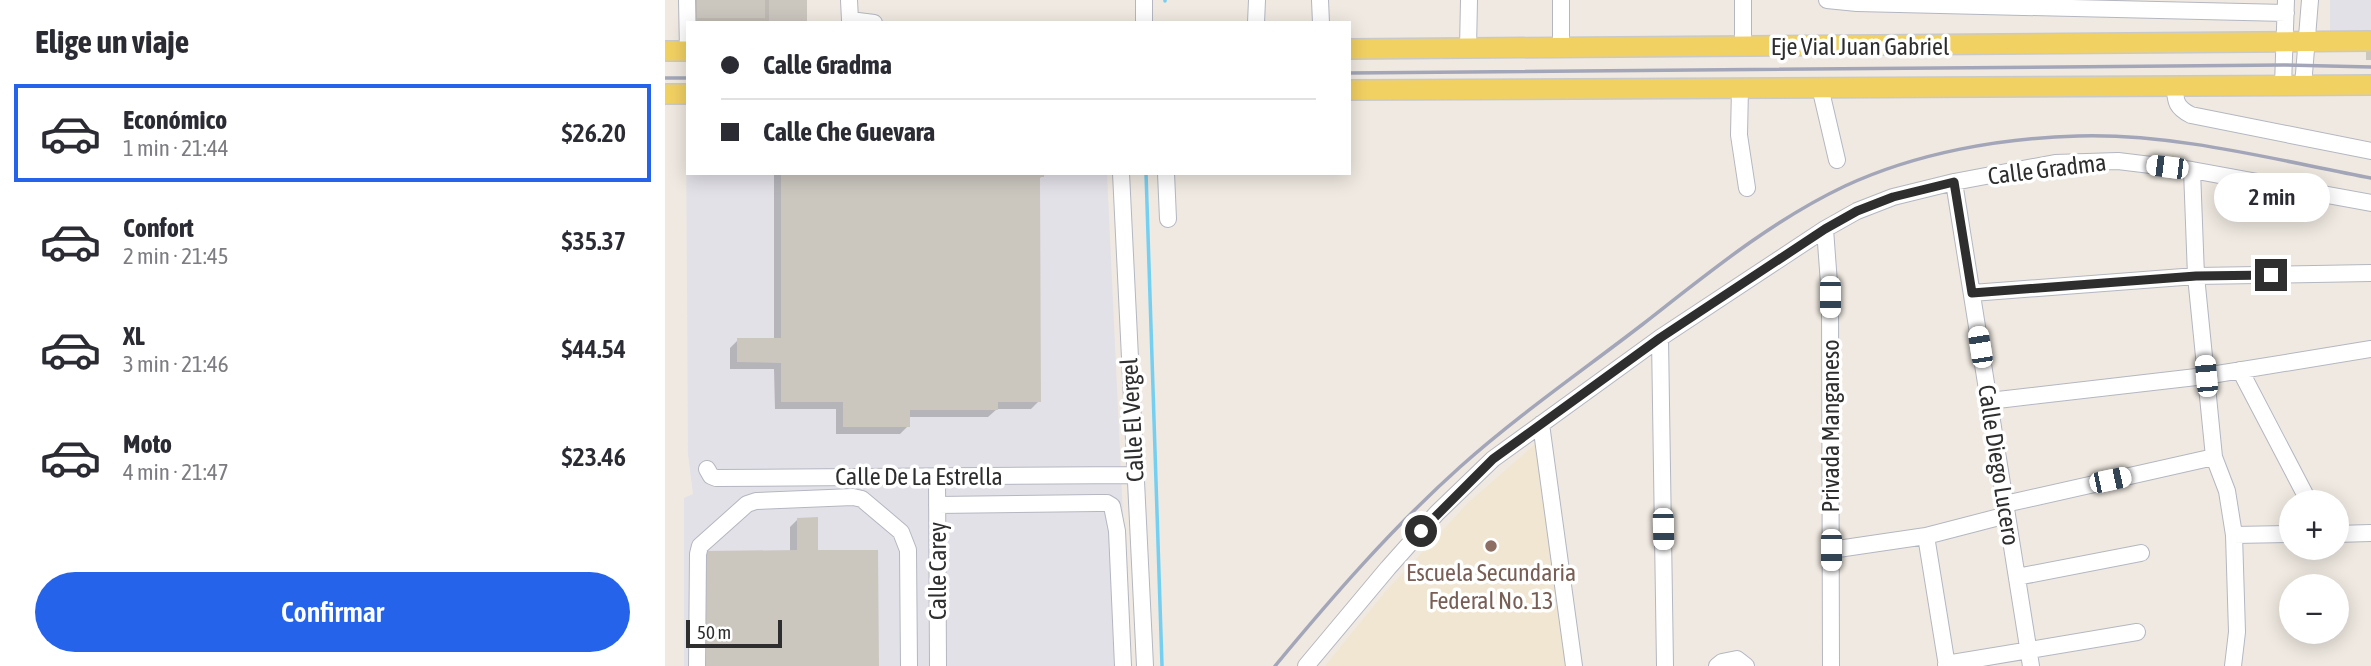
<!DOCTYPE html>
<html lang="es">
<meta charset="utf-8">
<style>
:root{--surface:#fff;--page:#f2f2f3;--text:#2b2b33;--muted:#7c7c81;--line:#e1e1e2;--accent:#2563eb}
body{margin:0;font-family:"Asap Condensed",sans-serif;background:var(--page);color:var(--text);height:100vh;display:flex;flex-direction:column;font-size:26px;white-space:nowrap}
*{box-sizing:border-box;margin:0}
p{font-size:23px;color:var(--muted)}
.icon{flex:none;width:38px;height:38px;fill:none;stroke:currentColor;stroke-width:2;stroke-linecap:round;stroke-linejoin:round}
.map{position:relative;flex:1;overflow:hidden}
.side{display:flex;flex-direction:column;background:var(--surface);width:665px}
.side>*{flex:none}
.banner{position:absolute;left:21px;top:21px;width:665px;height:154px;border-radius:0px;box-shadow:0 4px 18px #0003;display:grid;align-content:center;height:154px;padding:0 35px;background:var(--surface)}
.buttons{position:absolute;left:1614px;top:490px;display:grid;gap:14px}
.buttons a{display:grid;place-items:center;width:70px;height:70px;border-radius:50%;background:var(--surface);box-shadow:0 4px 18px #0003;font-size:35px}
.scale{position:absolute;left:21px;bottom:18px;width:96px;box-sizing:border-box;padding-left:7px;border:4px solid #2e2e2e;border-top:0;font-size:19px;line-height:24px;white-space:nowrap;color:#2e2e2e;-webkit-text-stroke:5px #fff;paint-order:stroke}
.end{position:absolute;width:32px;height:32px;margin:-16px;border:9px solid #2e2e2e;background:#fff;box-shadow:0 0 0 4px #fff}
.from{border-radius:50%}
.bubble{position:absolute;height:49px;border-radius:24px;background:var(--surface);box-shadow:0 4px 18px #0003;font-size:23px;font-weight:600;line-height:49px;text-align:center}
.car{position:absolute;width:21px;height:42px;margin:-21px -10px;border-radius:9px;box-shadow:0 0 5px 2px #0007;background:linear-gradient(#fff 24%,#345 0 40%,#fff 0 76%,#345 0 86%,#fff 0)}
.banner b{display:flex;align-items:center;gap:24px;height:66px;font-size:26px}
.banner b+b{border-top:2px solid var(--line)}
.banner i{width:18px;height:18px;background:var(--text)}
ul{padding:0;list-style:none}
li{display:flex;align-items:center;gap:21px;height:98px;margin:0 14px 10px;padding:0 21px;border:4px solid transparent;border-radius:0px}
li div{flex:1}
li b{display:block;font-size:26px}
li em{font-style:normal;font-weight:600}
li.selected{border-color:var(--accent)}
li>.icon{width:63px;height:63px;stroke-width:1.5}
h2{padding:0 35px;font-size:32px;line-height:84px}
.cta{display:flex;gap:14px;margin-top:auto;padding:14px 35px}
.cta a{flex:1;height:80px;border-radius:42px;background:var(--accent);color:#fff;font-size:28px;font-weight:600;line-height:80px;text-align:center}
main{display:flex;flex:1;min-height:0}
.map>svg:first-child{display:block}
</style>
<main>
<section class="side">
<h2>Elige un viaje</h2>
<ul>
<li class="selected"><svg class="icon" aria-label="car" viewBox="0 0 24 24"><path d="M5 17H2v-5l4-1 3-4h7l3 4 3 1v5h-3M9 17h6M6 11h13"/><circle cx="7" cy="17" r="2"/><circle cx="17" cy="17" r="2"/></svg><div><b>Económico</b><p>1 min · 21:44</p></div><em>$26.20</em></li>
<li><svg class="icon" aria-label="car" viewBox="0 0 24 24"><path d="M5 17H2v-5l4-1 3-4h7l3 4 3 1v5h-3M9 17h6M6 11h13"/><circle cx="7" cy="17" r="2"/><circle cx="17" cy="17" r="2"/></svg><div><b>Confort</b><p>2 min · 21:45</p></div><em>$35.37</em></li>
<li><svg class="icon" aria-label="car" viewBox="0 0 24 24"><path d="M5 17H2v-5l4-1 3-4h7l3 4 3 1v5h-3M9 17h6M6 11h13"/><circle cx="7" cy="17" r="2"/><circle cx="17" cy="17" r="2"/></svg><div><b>XL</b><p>3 min · 21:46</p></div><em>$44.54</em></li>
<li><svg class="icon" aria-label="car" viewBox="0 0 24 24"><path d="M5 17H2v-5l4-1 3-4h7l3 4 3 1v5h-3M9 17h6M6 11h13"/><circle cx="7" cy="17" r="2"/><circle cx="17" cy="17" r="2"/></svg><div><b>Moto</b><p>4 min · 21:47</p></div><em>$23.46</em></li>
</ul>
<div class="cta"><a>Confirmar</a></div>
</section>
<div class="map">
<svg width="1706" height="666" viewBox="0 0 1706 666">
<rect width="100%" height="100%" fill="#efe9e1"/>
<!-- industrial -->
<path fill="#e3e1e8" d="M1665 0H1706V35H1665Z
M21 120H23V173H442L465 666H19V498L28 494 23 454Z"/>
<!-- education -->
<path fill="#f0e6d1" d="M876 439 905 666H660L722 590 804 502Z"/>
<!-- shadow -->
<path fill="#0003" d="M26 0H140V23H23Z
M109 173H378L374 180V401L366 409H332L323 417H243V426L235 434H171V409H110L109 369H65V348L73 340H109Z
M133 519 212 666H33L125 552V527Z"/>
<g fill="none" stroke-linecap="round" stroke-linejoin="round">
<!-- stream -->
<path stroke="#75cff0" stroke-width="3.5" d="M500 1V0
M481 173 497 666"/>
</g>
<!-- building -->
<path fill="#cbc7bf" d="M32 0H100V18H32Z
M104 0H142V23H104Z
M1701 49H1706V60H1701Z
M116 173H379V177H375L376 402H333V410H245V427H178V402H116V363L72 362V338H116Z
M153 517V550H213L214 666H40L39 551 132 550V518Z"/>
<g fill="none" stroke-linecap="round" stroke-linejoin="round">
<defs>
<path id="minor" d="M22 0 23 51
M184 0 185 20 209 23
M479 0V23
M655 0 656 23
M896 0V48
M1078 0V46
M1162 0 1192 3 1621 13
M591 23 592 0
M803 48 804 0
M1618 85 1621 0
M1638 86 1645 0
M1155 87 1172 160
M1510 87C1510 102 1512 108 1526 115L1706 151
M1075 88 1074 135 1082 188
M1527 170 1531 276 1549 457 1562 491 1569 535 1572 632 1568 666
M456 173 480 666
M501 173 503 219
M1289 182 1366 666
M1160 229 1165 297 1166 666
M1307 293 1531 276 1706 273
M995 338 1000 666
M1575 370 1644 502
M1324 401 1540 376 1706 349
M876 424 909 666
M42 469 46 476 51 478 470 475
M272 476 273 666
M1340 504 1549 457
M272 505 433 503H442L447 506 452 531 458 666
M1671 534 1706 533
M1569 535 1626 534
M1261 536 1282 666
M1166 550 1261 536 1342 515
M1352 577 1476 553
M1281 664 1472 632
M32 666 33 554 35 546 82 504 91 501 188 497 197 499 236 532 243 550 244 666
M641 666 723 568 772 513 828 459 995 338 1160 229 1192 211 1228 197 1289 182 1390 163 1453 161 1527 170 1706 203
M1052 666 1057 662 1072 659 1081 666"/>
<path id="major" d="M684 49 1706 41
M0 51H23
M684 90 1706 85
M0 94H23"/>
</defs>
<!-- minor casing -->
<use href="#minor" stroke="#b4b7c1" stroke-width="18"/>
<!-- major casing -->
<use href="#major" stroke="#c9c9c9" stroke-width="22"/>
<!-- minor -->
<use href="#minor" stroke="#fff" stroke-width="16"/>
<!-- major -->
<use href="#major" stroke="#f2d163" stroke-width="19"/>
<!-- rail -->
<path stroke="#a3a6b8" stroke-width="3.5" d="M684 73 1618 65 1706 67
M0 78H23
M610 666C668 596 727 528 795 467 852 416 917 371 978 324 1042 274 1106 221 1180 186 1251 153 1335 138 1413 136 1509 133 1611 160 1706 178"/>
</g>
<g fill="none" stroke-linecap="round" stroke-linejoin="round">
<!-- route -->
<path stroke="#2e2e2e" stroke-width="9" d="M756 531 828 459 995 338 1160 229 1192 211 1228 197 1289 182 1307 293 1531 276 1606 275"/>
</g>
<!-- markers -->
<circle fill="#8d6e63" stroke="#fff" stroke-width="2.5" cx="826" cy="546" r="7"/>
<g text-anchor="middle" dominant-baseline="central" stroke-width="7" stroke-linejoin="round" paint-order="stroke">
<!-- street labels -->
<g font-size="24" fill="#2e2e2e" stroke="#fff">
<text x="1195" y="46">Eje Vial Juan Gabriel</text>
<text transform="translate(1382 169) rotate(-7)">Calle Gradma</text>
<text transform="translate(467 420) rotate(-93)">Calle El Vergel</text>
<text transform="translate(1165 426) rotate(-90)">Privada Manganeso</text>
<text transform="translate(1334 465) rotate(81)">Calle Diego Lucero</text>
<text x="254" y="476">Calle De La Estrella</text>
<text transform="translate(272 571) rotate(-90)">Calle Carey</text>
</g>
<!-- education labels -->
<g font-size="24" fill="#785e54" stroke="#fff">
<text x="826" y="572">Escuela Secundaria<tspan x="826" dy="28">Federal No. 13</tspan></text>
</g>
</g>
</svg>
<div class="buttons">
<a>+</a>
<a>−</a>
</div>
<div class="scale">50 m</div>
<i class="end from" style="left:756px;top:531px"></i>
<i class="end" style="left:1606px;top:275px"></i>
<div class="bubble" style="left:1549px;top:173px;width:116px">2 min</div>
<i class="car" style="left:1502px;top:167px;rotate:277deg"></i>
<i class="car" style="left:1165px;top:297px;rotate:180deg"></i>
<i class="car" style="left:1315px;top:347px;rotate:351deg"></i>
<i class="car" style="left:1541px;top:376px;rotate:355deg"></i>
<i class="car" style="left:1445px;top:480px;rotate:78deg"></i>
<i class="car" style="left:998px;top:529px;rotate:179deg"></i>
<i class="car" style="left:1166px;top:550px;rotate:180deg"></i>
<div class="banner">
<b><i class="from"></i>Calle Gradma</b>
<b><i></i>Calle Che Guevara</b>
</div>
</div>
</main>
